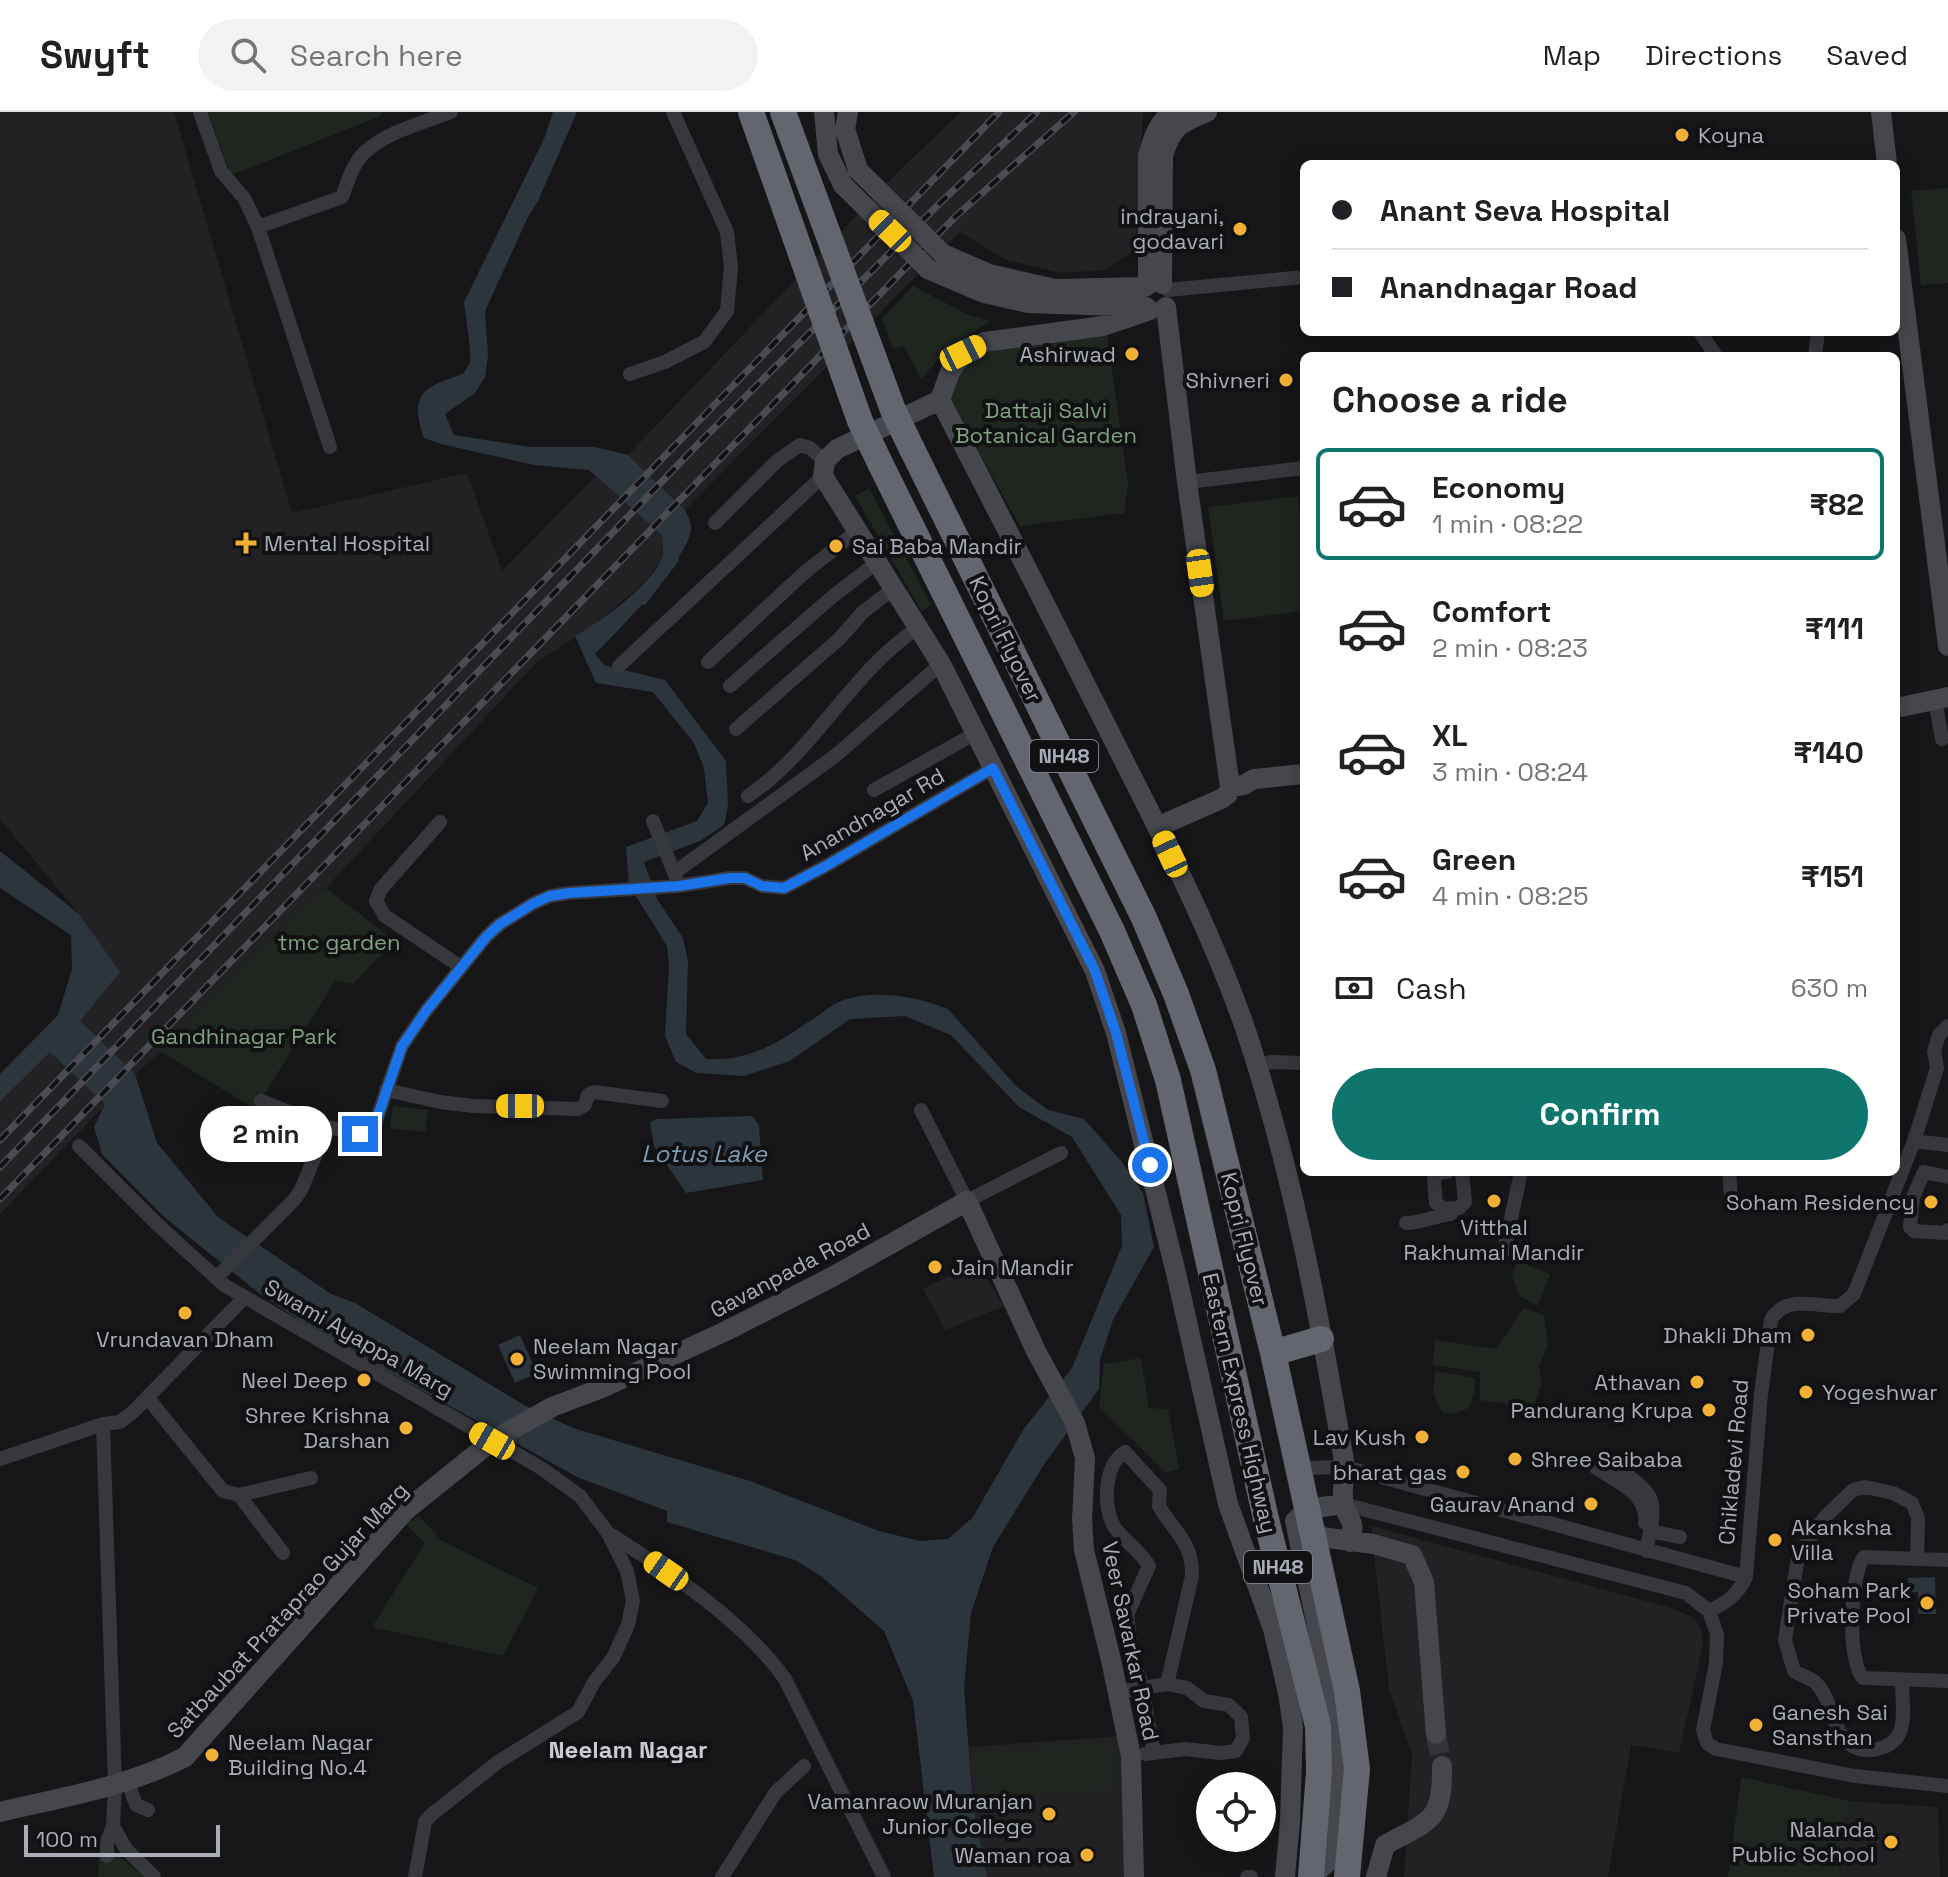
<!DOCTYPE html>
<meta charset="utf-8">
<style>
:root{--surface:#fff;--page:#f2f2f2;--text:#202124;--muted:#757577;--line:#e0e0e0;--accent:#0f766e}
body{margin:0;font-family:"Space Grotesk",sans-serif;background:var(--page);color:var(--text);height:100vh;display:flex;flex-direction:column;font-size:30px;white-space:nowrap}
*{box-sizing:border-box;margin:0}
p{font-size:26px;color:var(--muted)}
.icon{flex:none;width:44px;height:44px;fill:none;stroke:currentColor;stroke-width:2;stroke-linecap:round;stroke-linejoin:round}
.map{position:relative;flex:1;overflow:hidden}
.drawer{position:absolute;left:1300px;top:240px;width:600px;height:824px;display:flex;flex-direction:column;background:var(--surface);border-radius:12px;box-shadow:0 4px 20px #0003}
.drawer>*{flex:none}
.banner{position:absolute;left:1300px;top:48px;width:600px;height:176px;border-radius:12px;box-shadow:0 4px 20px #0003;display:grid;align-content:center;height:176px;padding:0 32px;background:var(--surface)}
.tools{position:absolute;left:1196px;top:1660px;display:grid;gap:16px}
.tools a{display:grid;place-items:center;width:80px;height:80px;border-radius:50%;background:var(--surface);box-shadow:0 4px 20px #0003;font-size:40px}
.scale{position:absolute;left:24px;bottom:20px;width:196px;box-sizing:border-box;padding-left:8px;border:4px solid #a8adb8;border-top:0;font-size:22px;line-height:28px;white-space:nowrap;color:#a8adb8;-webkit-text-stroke:6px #111113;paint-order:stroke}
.end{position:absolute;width:36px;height:36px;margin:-18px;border:10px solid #1a73e8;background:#fff;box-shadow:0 0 0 4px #fff}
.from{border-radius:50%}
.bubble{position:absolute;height:56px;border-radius:28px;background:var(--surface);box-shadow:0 4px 20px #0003;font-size:26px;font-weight:600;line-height:56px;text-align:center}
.car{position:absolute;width:24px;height:48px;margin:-24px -12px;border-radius:10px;box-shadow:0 0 6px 2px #0007;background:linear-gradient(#f5c518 24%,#345 0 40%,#f5c518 0 76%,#345 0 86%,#f5c518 0)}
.banner b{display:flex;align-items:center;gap:28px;height:76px;font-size:30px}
.banner b+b{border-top:2px solid var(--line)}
.banner i{width:20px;height:20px;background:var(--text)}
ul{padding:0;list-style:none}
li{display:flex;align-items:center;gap:24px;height:112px;margin:0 16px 12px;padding:0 16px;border:4px solid transparent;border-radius:12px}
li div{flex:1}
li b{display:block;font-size:30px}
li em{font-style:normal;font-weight:600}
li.active{border-color:var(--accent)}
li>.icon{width:72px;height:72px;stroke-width:1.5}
h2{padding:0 32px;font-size:36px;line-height:96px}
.pay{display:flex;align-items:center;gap:20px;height:88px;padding:0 32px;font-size:30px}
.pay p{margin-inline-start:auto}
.action{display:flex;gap:16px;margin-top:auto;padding:16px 32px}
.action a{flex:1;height:92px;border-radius:48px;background:var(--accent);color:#fff;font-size:32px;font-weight:600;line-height:92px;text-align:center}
header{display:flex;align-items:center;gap:48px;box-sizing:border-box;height:112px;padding:0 40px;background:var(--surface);border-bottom:2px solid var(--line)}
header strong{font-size:38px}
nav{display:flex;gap:44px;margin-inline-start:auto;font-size:28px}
.search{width:560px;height:72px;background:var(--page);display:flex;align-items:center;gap:20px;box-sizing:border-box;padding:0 28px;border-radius:44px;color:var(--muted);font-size:30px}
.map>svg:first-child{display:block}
</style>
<header>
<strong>Swyft</strong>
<div class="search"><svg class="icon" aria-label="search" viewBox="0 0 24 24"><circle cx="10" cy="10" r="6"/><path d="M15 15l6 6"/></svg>Search here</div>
<nav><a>Map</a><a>Directions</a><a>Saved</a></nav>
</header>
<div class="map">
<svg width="1948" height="1765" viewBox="0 0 1948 1765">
<rect width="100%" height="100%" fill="#161618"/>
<!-- built -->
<path fill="#222225" d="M0 0H174L292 401 467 361 502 459 596 364 662 423 661 448 645 470 592 515 538 549 326 776 271 827 161 940 135 962 79 909 119 860 79 802 0 707Z
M961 0H1143L1137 136 1106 158 1062 161 1006 148 960 120 685 398 628 343 902 56Z
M50 939 106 992 0 1102V991Z
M976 1150 1004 1194 945 1218 923 1177Z
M1371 1414 1675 1497 1694 1506 1701 1518 1703 1533 1679 1641 1631 1633 1608 1765H1404L1412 1643 1389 1577Z
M1122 1624 1127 1765H987L973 1693 969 1635Z
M1849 1689 1938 1695 1940 1765H1839Z"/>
<!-- green -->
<path fill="#1e261f" d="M208 0H381V4L231 63Z
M1948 76V171L1921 173 1911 79Z
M913 174 967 202 991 209 947 237 921 267 904 234 893 237 882 206Z
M1107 222 1128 372 1124 401 1020 414 950 288C955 274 958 259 970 249 986 234 1081 226 1107 222Z
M869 376 931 493 922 500 855 384Z
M1298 384 1304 428V499L1224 509 1208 395Z
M326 776 395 829 353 872 335 869 255 997 161 940 271 827Z
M393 994 428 998 425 1020 390 1016Z
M1517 1149 1550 1162 1538 1194 1519 1184 1512 1163Z
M1524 1196 1544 1203 1548 1233 1539 1254 1542 1271 1533 1296 1480 1288V1260L1433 1253 1435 1228 1496 1237Z
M1141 1246 1149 1296 1168 1297 1179 1357 1166 1361 1099 1294 1104 1252Z
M1435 1259 1475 1266 1474 1281 1469 1296 1452 1302 1442 1300 1433 1281Z
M419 1404 441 1428 538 1476 503 1544 372 1515 425 1431 406 1412Z
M1109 1630 1114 1675 981 1688 976 1642Z
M1741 1665 1849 1689 1839 1765H1728Z
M100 1728 144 1765H98Z"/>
<!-- water -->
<path fill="#2c353c" d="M553 0H577L538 89 528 105 485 199 488 243 485 265 475 281 445 302 454 323 531 335H595L628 343 685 398C688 404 691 410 691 416 690 446 617 520 595 542L604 553 665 568 726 649 728 694 724 713 700 729 644 750 657 787 683 826 688 850 686 922 706 947C749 950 779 930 813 907 821 902 830 894 839 890 870 876 917 884 948 897L1016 974 1048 998 1084 1007 1122 1050 1143 1081 1154 1135 1113 1208 1100 1247 1099 1277 1045 1351 993 1435 971 1501 964 1576 973 1693 987 1765H934L913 1589 884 1519 821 1464 795 1448 667 1410V1399L577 1365 314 1218 260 1182 163 1104 102 1042 94 1015 105 992 50 940 0 990V962L58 903 72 857 71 823 0 776V739L79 802 120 860 80 909 135 962 157 1031 218 1105 331 1182 355 1191 524 1293 573 1316 750 1369 879 1419 920 1429 948 1427 973 1405 1023 1318 1072 1256 1122 1134 1121 1103 1072 1025 1019 995 951 923 905 904 850 907 790 949 744 964 697 961 676 950 665 924 669 853 667 834 629 773 626 735 697 709 708 691 704 656 694 631 653 580 596 571 575 524C600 510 649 475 661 448 664 441 662 431 662 423L589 358 534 353 441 332 424 326C409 283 422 275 463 262L470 251V236L464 190 544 27Z
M752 1004 759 1013 763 1068 686 1081 654 1034 650 1010 657 1007Z
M520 1223 537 1261 515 1271 498 1233Z
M1935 1465 1936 1502H1918V1480H1908V1466Z"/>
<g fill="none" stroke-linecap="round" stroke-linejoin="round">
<!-- stream -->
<path stroke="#2c353c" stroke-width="4" d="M644 491 677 448 676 443"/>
<!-- secondary-tunnel -->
<path stroke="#333438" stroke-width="20" stroke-dasharray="20 10" stroke-linecap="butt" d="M1436 1622 1442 1654"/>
<!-- street -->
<path stroke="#37383d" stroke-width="14" d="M200 0 221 59 244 86 258 115 330 335
M258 115 342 85C347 71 353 51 365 40 388 19 423 11 451 0
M1168 178 1304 165
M1700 220 1716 244
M1815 244 1818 220
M630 262 665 250 704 230 727 199 731 155 727 120 673 0
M1187 370 1304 356
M715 411 777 349 800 333 810 336 825 349
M708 550 804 461 857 419
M619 554 823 364
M730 574 832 485 876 451
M1935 588 1942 627
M736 617 839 527 863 500 893 477
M874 678 976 621
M748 684C815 639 851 560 919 515
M653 709 678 770
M440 710 381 777 376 789 385 804 461 855
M674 761 835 644 941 552
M1256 954 1271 950 1304 951
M386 978 440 990 473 994 578 997 585 993 588 983 594 980 662 989
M261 989 327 1015
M921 998 967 1089 1061 1041
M1914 1029 1948 1033
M79 1034 156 1111 224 1173 541 1356 580 1384 608 1421 627 1459 633 1489 628 1513 613 1546 594 1570 578 1600 498 1650 431 1703 425 1710 415 1765
M1447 1060 1437 1062 1434 1067 1436 1091 1444 1097 1459 1096 1465 1090 1462 1060
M1729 1060 1732 1095
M1948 1065 1924 1060 1913 1085 1910 1115 1914 1119 1945 1121 1948 1118
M1406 1111C1422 1111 1434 1104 1451 1102
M1504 1139 1521 1060
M216 1166 294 1088 301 1078 327 1015 360 1022 374 1015 402 934 426 899 486 825 500 812 534 791 550 784 569 781 679 774 730 766H745L762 774 784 776 826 754 993 656
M147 1285 223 1379 239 1383 283 1441
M103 1312 115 1673 113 1714 107 1730V1744
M0 1347 103 1312 120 1310 134 1299 245 1185
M1611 1350C1656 1387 1659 1380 1646 1439
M1299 1356 1345 1355 1746 1465
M1596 1356C1616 1369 1649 1382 1645 1411
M239 1383 311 1366
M1343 1392 1686 1481 1709 1499 1717 1522 1716 1551 1703 1618 1707 1631 1716 1637 1855 1664 1948 1674
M1650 1419 1680 1425
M608 1421C667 1458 745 1510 785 1567L884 1765
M1948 1448 1864 1445C1850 1462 1847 1550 1863 1566L1948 1569
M1709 1499C1727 1490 1737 1484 1746 1465L1761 1282 1771 1208C1785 1182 1815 1195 1840 1194L1854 1182 1914 1029 1937 956 1934 939 1939 923 1948 914
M1902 1568C1902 1599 1912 1633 1872 1638 1860 1639 1852 1636 1844 1627 1831 1611 1831 1586 1816 1571 1810 1565 1801 1564 1794 1559L1785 1528 1797 1451 1809 1427 1824 1406 1853 1378 1865 1375 1893 1381 1912 1391 1918 1406 1917 1447
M1118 1580 1167 1572 1187 1576 1204 1589 1229 1593 1241 1605 1243 1626 1236 1639 1221 1641 1185 1637 1145 1642
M1154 1641 1140 1566 1133 1552 1127 1503 1149 1454C1141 1439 1125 1430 1115 1416 1102 1396 1104 1352 1125 1340L1160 1378 1159 1394C1174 1420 1193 1430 1192 1464L1167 1572
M128 1670 136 1693 148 1698
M113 1714 126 1737 154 1765
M722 1765 776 1680 804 1654
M1247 1765H1251"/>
<!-- secondary -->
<path stroke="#45474d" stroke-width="20" d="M824 0 828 42 843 73
M848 0 845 17 858 58
M1881 0 1887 52
M1896 127 1948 534
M943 142 989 162 1055 177 1145 175
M928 157 984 181 1028 191 1146 195
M1162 172 1163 44C1171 15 1180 11 1207 0
M1148 173V44C1153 26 1157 12 1172 0
M1166 195 1187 370 1230 675
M1150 198 1103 214 985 230 963 241 950 260 940 288C1000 402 1058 518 1116 633 1163 726 1212 820 1246 919 1293 1060 1320 1208 1345 1355 1344 1366 1341 1383 1344 1394 1350 1411 1356 1409 1350 1430
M940 288 837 337 825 349 823 364 941 552 1095 859 1116 921 1176 1161 1228 1392 1273 1517 1288 1581 1293 1615 1290 1709 1285 1765
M1896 596 1948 585
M1157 715 1221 687 1228 682 1230 675 1244 673 1254 667 1304 662
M1314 1424 1373 1432 1412 1443 1424 1470 1436 1622
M0 1700C63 1685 127 1675 185 1645L405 1399 492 1329 552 1295 602 1276 726 1219 832 1165 967 1089 1036 1239 1075 1311 1085 1346 1082 1407 1084 1438 1111 1548 1131 1644 1134 1765
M1311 1765 1329 1749 1337 1661V1609L1295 1409 1308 1397 1343 1392
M1376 1765 1385 1733C1430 1708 1443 1710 1442 1654"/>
<!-- highway -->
<path stroke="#63666e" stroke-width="26" d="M912 337 1144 806 1176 882 1203 958 1273 1241 1347 1579 1357 1657 1347 1765
M880 351 1112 819 1144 893 1168 968 1266 1407 1318 1614 1319 1660 1311 1765
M1273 1241 1321 1227"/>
<defs>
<path id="rail" d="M0 1028 999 0
M0 1055 702 328 941 90 1037 0
M0 1087 955 105 1074 0"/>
</defs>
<!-- rail casing -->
<use href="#rail" stroke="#4a4c52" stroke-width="7"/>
<!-- rail -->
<use href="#rail" stroke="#111113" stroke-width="4" stroke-dasharray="12" stroke-linecap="butt"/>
<!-- secondary-bridge -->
<path stroke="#45474d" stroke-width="20" d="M858 58 943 142
M843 73 928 157"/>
<!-- highway-bridge -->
<path stroke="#63666e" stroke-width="26" d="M751 0 860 309 880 351
M783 0 893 298 912 337"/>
</g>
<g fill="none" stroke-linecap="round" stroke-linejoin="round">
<!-- route -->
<path stroke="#1a73e8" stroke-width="10" d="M360 1022 374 1015 402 934 426 899 486 825 500 812 534 791 550 784 569 781 679 774 730 766H745L762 774 784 776 826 754 993 656 1095 859 1116 921 1150 1053"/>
</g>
<!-- markers -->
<g fill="#f2b134" stroke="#111113" stroke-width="3">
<circle cx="1682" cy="23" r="8"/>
<circle cx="1240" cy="117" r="8"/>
<circle cx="1132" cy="242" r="8"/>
<circle cx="1286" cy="268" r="8"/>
<path d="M242 419h8v8h8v8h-8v8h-8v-8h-8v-8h8z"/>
<circle cx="836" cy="434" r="8"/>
<circle cx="1494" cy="1089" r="8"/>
<circle cx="1931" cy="1090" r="8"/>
<circle cx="935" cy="1155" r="8"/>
<circle cx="185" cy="1201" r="8"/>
<circle cx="1808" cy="1223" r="8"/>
<circle cx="517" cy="1247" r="8"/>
<circle cx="364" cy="1268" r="8"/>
<circle cx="1697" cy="1270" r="8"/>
<circle cx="1806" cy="1280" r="8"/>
<circle cx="1709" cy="1298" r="8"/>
<circle cx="406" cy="1316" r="8"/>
<circle cx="1422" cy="1325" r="8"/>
<circle cx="1515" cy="1347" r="8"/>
<circle cx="1463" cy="1360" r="8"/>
<circle cx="1591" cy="1392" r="8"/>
<circle cx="1775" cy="1428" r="8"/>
<circle cx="1927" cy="1491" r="8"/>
<circle cx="1756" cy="1613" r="8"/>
<circle cx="212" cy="1643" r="8"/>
<circle cx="1049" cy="1702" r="8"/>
<circle cx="1891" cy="1730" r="8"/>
<circle cx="1087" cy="1743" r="8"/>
</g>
<g text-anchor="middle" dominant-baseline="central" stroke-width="8" stroke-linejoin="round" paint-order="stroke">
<!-- shield labels -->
<g fill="#111113" stroke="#7b7e86" stroke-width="2">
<rect x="1030" y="628" width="68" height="32" rx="6"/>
<rect x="1244" y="1439" width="68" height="32" rx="6"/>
</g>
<g font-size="20" font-weight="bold" fill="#a8adb8">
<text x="1064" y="644">NH48</text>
<text x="1278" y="1455">NH48</text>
</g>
<!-- poi labels -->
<g font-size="22" fill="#a8adb8" stroke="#111113" text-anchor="end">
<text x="1698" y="23" text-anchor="start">Koyna</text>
<text x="1224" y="104">indrayani,<tspan x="1224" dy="25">godavari</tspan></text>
<text x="1116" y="242">Ashirwad</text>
<text x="1270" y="268">Shivneri</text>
<text x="264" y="431" text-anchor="start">Mental Hospital</text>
<text x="852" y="434" text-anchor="start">Sai Baba Mandir</text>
<text x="1915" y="1090">Soham Residency</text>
<text x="1494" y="1115" text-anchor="middle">Vitthal<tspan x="1494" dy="25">Rakhumai Mandir</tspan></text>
<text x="951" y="1155" text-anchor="start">Jain Mandir</text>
<text x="1792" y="1223">Dhakli Dham</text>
<text x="185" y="1227" text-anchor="middle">Vrundavan Dham</text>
<text x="533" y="1234" text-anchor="start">Neelam Nagar<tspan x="533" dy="25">Swimming Pool</tspan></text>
<text x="348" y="1268">Neel Deep</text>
<text x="1681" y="1270">Athavan</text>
<text x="1822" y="1280" text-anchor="start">Yogeshwar</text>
<text x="1693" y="1298">Pandurang Krupa</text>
<text x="390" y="1303">Shree Krishna<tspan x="390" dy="25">Darshan</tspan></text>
<text x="1406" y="1325">Lav Kush</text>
<text x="1531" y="1347" text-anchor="start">Shree Saibaba</text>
<text x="1447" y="1360">bharat gas</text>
<text x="1575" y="1392">Gaurav Anand</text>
<text x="1791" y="1415" text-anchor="start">Akanksha<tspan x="1791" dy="25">Villa</tspan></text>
<text x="1911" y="1478">Soham Park<tspan x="1911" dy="25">Private Pool</tspan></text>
<text x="1772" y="1600" text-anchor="start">Ganesh Sai<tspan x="1772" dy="25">Sansthan</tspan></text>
<text x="228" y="1630" text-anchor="start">Neelam Nagar<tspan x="228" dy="25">Building No.4</tspan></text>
<text x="1033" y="1689">Vamanraow Muranjan<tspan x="1033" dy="25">Junior College</tspan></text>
<text x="1875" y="1717">Nalanda<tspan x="1875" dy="25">Public School</tspan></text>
<text x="1071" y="1743">Waman roa</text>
</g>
<!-- park labels -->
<g font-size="22" fill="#7fa381" stroke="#111113">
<text x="1046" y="298">Dattaji Salvi<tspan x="1046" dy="25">Botanical Garden</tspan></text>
<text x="339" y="830">tmc garden</text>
<text x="244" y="924">Gandhinagar Park</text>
</g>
<!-- street labels -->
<g font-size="22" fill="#a8adb8" stroke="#111113">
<text transform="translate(1006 527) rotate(64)">Kopri Flyover</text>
<text transform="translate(872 702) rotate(-30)">Anandnagar Rd</text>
<text transform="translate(1245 1127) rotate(76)">Kopri Flyover</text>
<text transform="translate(790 1158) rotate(-28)">Gavanpada Road</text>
<text transform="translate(359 1226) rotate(30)">Swami Ayappa Marg</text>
<text transform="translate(1240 1291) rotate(77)">Eastern Express Highway</text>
<text transform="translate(1733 1350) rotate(-85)">Chikladevi Road</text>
<text transform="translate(287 1498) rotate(-47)">Satbaubat Prataprao Gujar Marg</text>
<text transform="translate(1131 1529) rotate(78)">Veer Savarkar Road</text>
</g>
<!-- water labels -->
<g font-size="24" font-style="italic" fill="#7f9bb3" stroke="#111113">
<text x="704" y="1041">Lotus Lake</text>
</g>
<!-- neighbourhood labels -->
<g font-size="24" font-weight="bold" fill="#c9ccd4" stroke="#111113">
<text x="628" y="1637">Neelam Nagar</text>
</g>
</g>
</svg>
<div class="tools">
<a><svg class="icon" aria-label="locate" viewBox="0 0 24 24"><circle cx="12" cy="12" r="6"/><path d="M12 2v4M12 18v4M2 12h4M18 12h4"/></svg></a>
</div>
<div class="scale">100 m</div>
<i class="end from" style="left:1150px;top:1053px"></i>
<i class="end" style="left:360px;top:1022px"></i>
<div class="bubble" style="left:200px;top:994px;width:132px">2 min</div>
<i class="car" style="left:890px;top:119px;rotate:314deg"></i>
<i class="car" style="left:963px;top:241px;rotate:64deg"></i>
<i class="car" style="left:1200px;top:461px;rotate:172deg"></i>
<i class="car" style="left:1170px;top:742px;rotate:335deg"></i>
<i class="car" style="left:520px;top:994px;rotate:270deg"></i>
<i class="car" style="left:492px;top:1329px;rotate:300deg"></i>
<i class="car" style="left:666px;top:1459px;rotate:305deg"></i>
<div class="banner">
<b><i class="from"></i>Anant Seva Hospital</b>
<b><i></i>Anandnagar Road</b>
</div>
<section class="drawer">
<h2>Choose a ride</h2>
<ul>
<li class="active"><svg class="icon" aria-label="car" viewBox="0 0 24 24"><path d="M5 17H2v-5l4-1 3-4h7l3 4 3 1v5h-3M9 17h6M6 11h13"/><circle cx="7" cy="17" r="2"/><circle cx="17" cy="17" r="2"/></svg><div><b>Economy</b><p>1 min · 08:22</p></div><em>₹82</em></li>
<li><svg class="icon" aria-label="car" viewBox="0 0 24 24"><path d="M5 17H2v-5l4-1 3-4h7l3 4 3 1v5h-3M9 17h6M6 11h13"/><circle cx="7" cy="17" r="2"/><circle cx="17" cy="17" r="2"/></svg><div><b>Comfort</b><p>2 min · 08:23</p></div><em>₹111</em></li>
<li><svg class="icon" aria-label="car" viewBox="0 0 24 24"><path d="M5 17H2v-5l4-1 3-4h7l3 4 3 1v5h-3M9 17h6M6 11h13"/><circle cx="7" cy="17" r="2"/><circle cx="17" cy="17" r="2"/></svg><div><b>XL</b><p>3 min · 08:24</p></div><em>₹140</em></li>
<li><svg class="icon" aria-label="car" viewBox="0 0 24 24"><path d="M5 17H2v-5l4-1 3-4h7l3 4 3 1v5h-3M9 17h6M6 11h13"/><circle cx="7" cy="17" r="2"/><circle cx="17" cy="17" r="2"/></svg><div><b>Green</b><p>4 min · 08:25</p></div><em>₹151</em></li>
</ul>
<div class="pay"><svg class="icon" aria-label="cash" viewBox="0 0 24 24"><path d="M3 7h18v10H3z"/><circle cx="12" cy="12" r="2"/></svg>Cash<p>630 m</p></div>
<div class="action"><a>Confirm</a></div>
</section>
</div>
